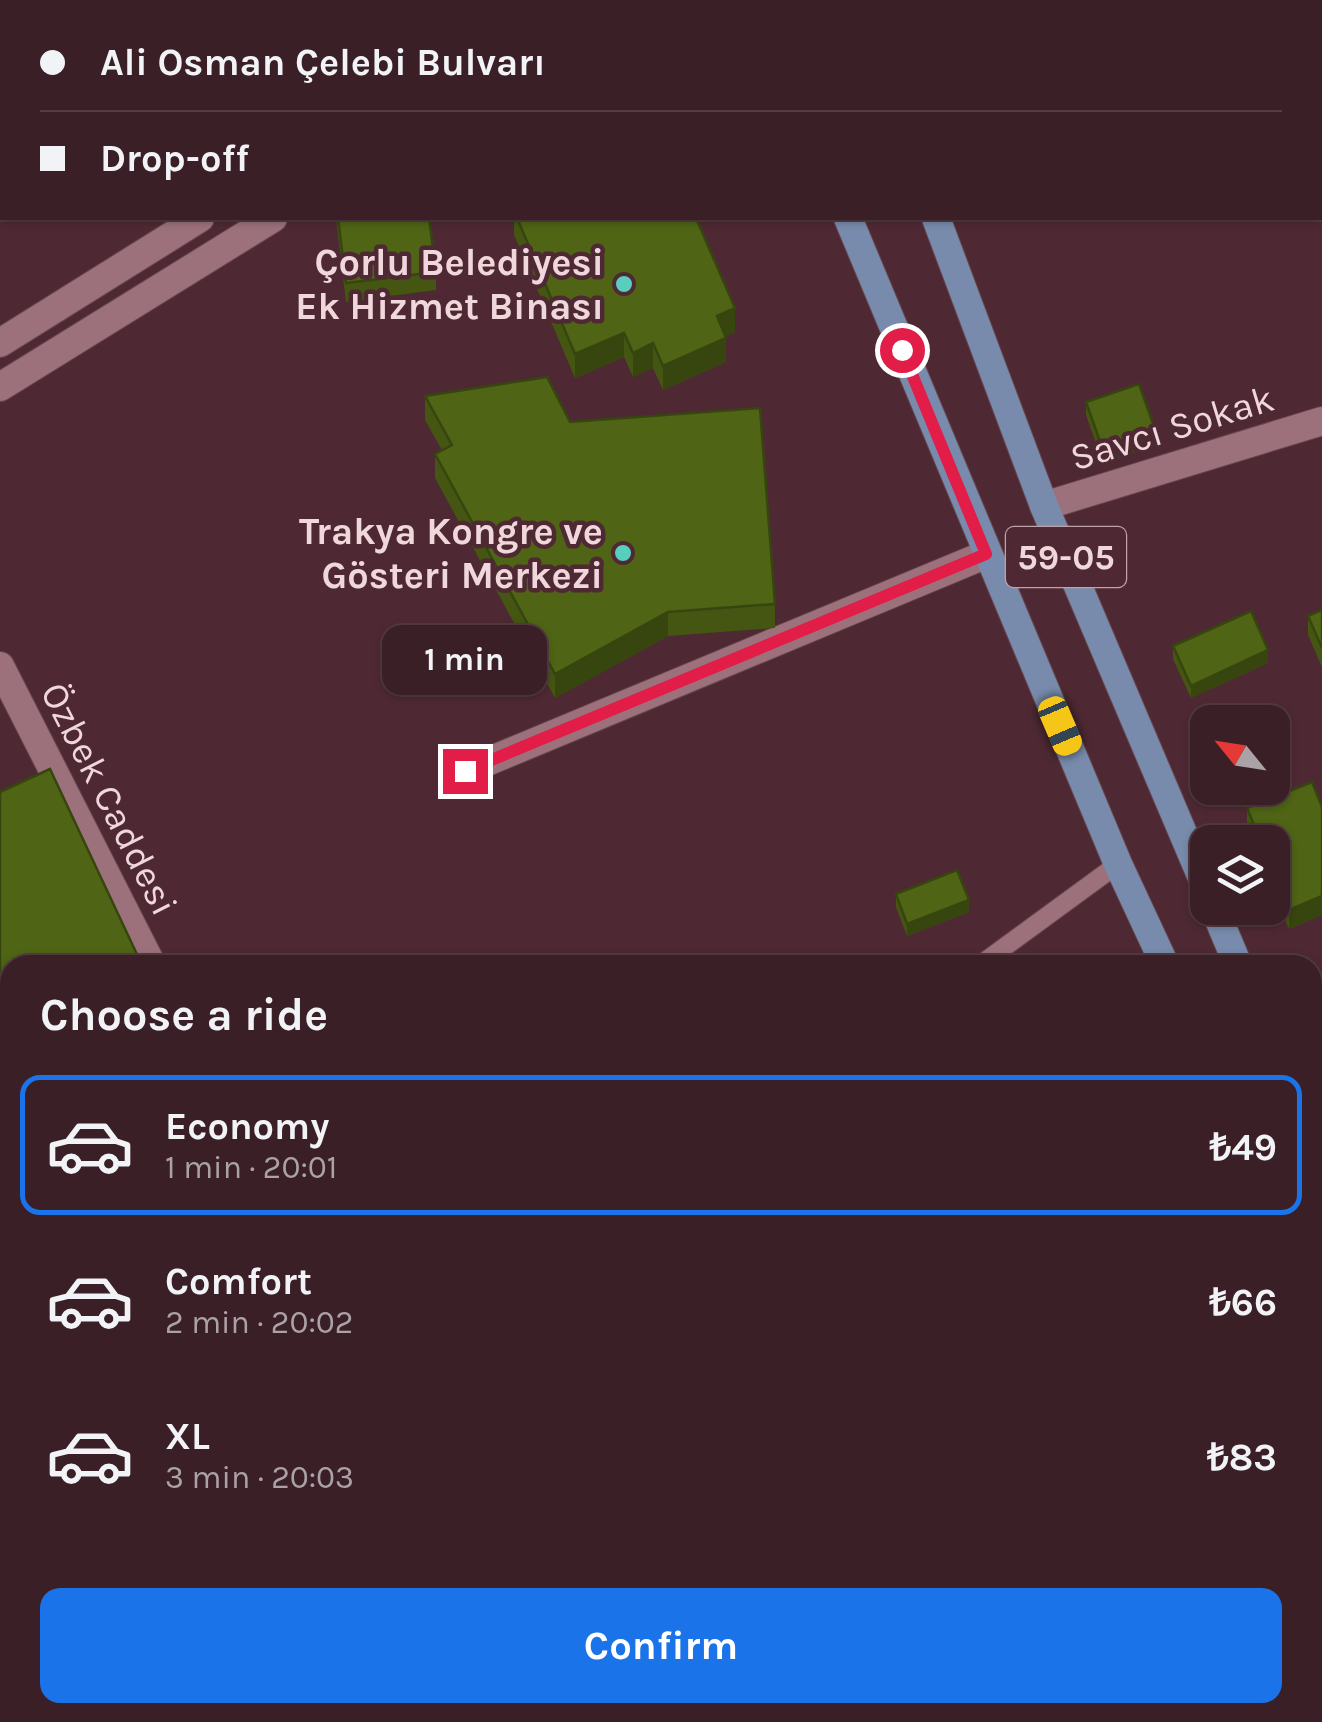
<!DOCTYPE html>
<meta charset="utf-8">
<style>
:root{--surface:#3a1f26;--page:#41272e;--text:#f1f3f6;--muted:#aba2a7;--line:#543d43;--accent:#1a73e8}
body{margin:0;font-family:Karla,sans-serif;background:var(--page);color:var(--text);height:100vh;display:flex;flex-direction:column;font-size:38px;white-space:nowrap}
*{box-sizing:border-box;margin:0}
p{font-size:32px;color:var(--muted)}
.icon{flex:none;width:55px;height:55px;fill:none;stroke:currentColor;stroke-width:2;stroke-linecap:round;stroke-linejoin:round}
.map{position:relative;flex:1;overflow:hidden}
.sheet{position:absolute;left:0px;top:955px;width:1322px;height:768px;display:flex;flex-direction:column;background:var(--surface);border-radius:30px 30px 0 0;box-shadow:0 2px 8px #0004,0 0 0 2px var(--line)}
.sheet>*{flex:none}
.banner{position:absolute;left:0px;top:0px;width:1322px;height:220px;box-shadow:0 2px 8px #0004,0 0 0 2px var(--line);display:grid;align-content:center;height:220px;padding:0 40px;background:var(--surface)}
.needle{width:65px;rotate:300deg}
.fabs{position:absolute;left:1190px;top:705px;display:grid;gap:20px}
.fabs a{display:grid;place-items:center;width:100px;height:100px;border-radius:20px;background:var(--surface);box-shadow:0 2px 8px #0004,0 0 0 2px var(--line);font-size:50px}
.end{position:absolute;width:45px;height:45px;margin:-22px;border:12px solid #e11d48;background:#fff;box-shadow:0 0 0 5px #fff}
.from{border-radius:50%}
.bubble{position:absolute;height:70px;border-radius:20px;background:var(--surface);box-shadow:0 2px 8px #0004,0 0 0 2px var(--line);font-size:32px;font-weight:700;line-height:70px;text-align:center}
.car{position:absolute;width:30px;height:60px;margin:-30px -15px;border-radius:12px;box-shadow:0 0 8px 2px #0007;background:linear-gradient(#f5c518 24%,#345 0 40%,#f5c518 0 76%,#345 0 86%,#f5c518 0)}
.banner b{display:flex;align-items:center;gap:35px;height:95px;font-size:38px}
.banner b+b{border-top:2px solid var(--line)}
.banner i{width:25px;height:25px;background:var(--text)}
ul{padding:0;list-style:none}
li{display:flex;align-items:center;gap:30px;height:140px;margin:0 20px 15px;padding:0 20px;border:5px solid transparent;border-radius:20px}
li div{flex:1}
li b{display:block;font-size:38px}
li em{font-style:normal;font-weight:700}
li.selected{border-color:var(--accent)}
li>.icon{width:90px;height:90px;stroke-width:1.5}
h2{padding:0 40px;font-size:45px;line-height:120px}
.cta{display:flex;gap:20px;margin-top:auto;padding:20px 40px}
.cta a{flex:1;height:115px;border-radius:20px;background:var(--accent);color:#fff;font-size:40px;font-weight:700;line-height:115px;text-align:center}
.map>svg:first-child{display:block}
</style>
<div class="map">
<svg width="1322" height="1722" viewBox="0 0 1322 1722">
<rect width="100%" height="100%" fill="#4e2933"/>
<g fill="none" stroke-linecap="round" stroke-linejoin="round">
<defs>
<path id="service" d="M980 965 1118 864"/>
<path id="minor" d="M376 0 377 2
M947 2 952 0
M1044 506 1322 421
M465 771 987 554
M0 1616 10 1612
M1312 1621 1322 1616
M78 1712 83 1722
M1016 1712 1020 1722
M547 1722 567 1712
M1109 1722 1128 1712"/>
<path id="tertiary" d="M550 2 553 0
M619 2 623 0
M0 343 200 218
M0 387 273 218
M0 666 152 965
M1312 1005 1322 1003
M524 1712 529 1722"/>
<path id="primary" d="M758 0 759 2
M854 0 855 2
M848 218 1118 864 1165 965
M936 218 1044 506 1208 892
M1214 908 1238 965
M1312 1117 1322 1135
M1312 1264 1322 1283"/>
</defs>
<!-- service casing -->
<use href="#service" stroke="#674850" stroke-width="20"/>
<!-- minor casing -->
<use href="#minor" stroke="#674850" stroke-width="30"/>
<!-- tertiary casing -->
<use href="#tertiary" stroke="#674850" stroke-width="30"/>
<!-- primary casing -->
<use href="#primary" stroke="#674850" stroke-width="30"/>
<!-- service -->
<use href="#service" stroke="#9c717b" stroke-width="18"/>
<!-- minor -->
<use href="#minor" stroke="#9c717b" stroke-width="28"/>
<!-- tertiary -->
<use href="#tertiary" stroke="#9c717b" stroke-width="28"/>
<!-- primary -->
<use href="#primary" stroke="#788bac" stroke-width="28"/>
</g>
<!-- wall -->
<path fill="#445612" d="M336 218H429L436 272V290L346 302Z
M514 218H696L735 332 725 336 726 362 663 390 653 368 633 377 624 357 575 378 514 235Z
M425 396 570 422 775 604V628L668 636 555 698 435 478V454L442 450 425 420Z
M1086 402 1156 445 1103 463 1086 415Z
M1322 610V667L1308 635V616Z
M1173 646 1268 663 1191 698 1173 659Z
M1322 807V915L1289 929 1272 889V842H1254L1247 827V808Z
M896 894 969 912 907 936 896 907Z
M661 1712H777L782 1722H666Z"/>
<!-- shaded-wall -->
<path fill="#37460f" d="M735 308V332L717 340V316Z
M624 333V357L575 378V354Z
M726 338V362L663 390V366Z
M653 343V368L633 377V353Z
M1156 432V445L1103 463V450Z
M668 612V636L555 698V674Z
M1268 650V663L1191 698V686Z
M1322 896V915L1289 929V910Z
M969 900V912L907 936V924Z
M10 1571V1595L0 1600V1576Z"/>
<!-- building -->
<path fill="#4f6415" stroke="#37460f" stroke-width="2.5" d="M338 218H429L436 272 346 283Z
M517 218H696L735 308 717 316 726 338 663 366 653 343 633 353 624 333 575 354Z
M547 377 570 422 760 408 775 604 668 612 555 674 435 454 452 445 425 396Z
M1139 384 1156 432 1103 450 1086 402Z
M1322 610V648L1308 616Z
M1251 611 1268 650 1191 686 1173 646Z
M50 769 142 965H10V1571L0 1576V792Z
M1312 782 1322 807V896L1289 910 1272 871V842H1261L1247 808Z
M957 870 969 900 907 924 896 894Z
M672 1712H777L782 1722H677Z"/>
<g fill="none" stroke-linecap="round" stroke-linejoin="round">
<!-- route -->
<path stroke="#e11d48" stroke-width="12" d="M465 771 986 554 902 350"/>
</g>
<!-- markers -->
<g fill="#59cebe" stroke="#4e2933" stroke-width="4">
<circle cx="624" cy="284" r="10"/>
<circle cx="623" cy="553" r="10"/>
</g>
<g text-anchor="middle" dominant-baseline="central" stroke-width="9" stroke-linejoin="round" paint-order="stroke">
<!-- shield labels -->
<rect fill="#4e2933" stroke="#bfa3a9" stroke-width="2.5" x="1006" y="527" width="120" height="60" rx="8"/>
<g font-size="35" font-weight="bold" fill="#f0d7dc">
<text x="1066" y="557">59-05</text>
</g>
<!-- poi labels -->
<g font-size="38" font-weight="bold" fill="#f0d7dc" stroke="#4e2933" text-anchor="end">
<text x="604" y="262">Çorlu Belediyesi<tspan x="604" dy="44">Ek Hizmet Binası</tspan></text>
<text x="603" y="531">Trakya Kongre ve<tspan x="603" dy="44">Gösteri Merkezi</tspan></text>
</g>
<!-- street labels -->
<g font-size="38" fill="#f0d7dc" stroke="#4e2933">
<text transform="translate(1172 428) rotate(-17)">Savcı Sokak</text>
<text transform="translate(109 799) rotate(63)">Özbek Caddesi</text>
</g>
</g>
</svg>
<div class="fabs">
<a><svg class="needle" viewBox="-14 -14 28 28"><path d="M0-13l5 13h-10z" fill="#e53935"/><path d="M0 13l5-13h-10z" fill="#aba2a7"/></svg></a>
<a><svg class="icon" aria-label="layers" viewBox="0 0 24 24"><path d="M12 4l9 5-9 5-9-5zM3 14l9 5 9-5"/></svg></a>
</div>
<i class="end from" style="left:902px;top:350px"></i>
<i class="end" style="left:465px;top:771px"></i>
<div class="bubble" style="left:382px;top:625px;width:165px">1 min</div>
<i class="car" style="left:1060px;top:726px;rotate:157deg"></i>
<div class="banner">
<b><i class="from"></i>Ali Osman Çelebi Bulvarı</b>
<b><i></i>Drop-off</b>
</div>
<section class="sheet">
<h2>Choose a ride</h2>
<ul>
<li class="selected"><svg class="icon" aria-label="car" viewBox="0 0 24 24"><path d="M5 17H2v-5l4-1 3-4h7l3 4 3 1v5h-3M9 17h6M6 11h13"/><circle cx="7" cy="17" r="2"/><circle cx="17" cy="17" r="2"/></svg><div><b>Economy</b><p>1 min · 20:01</p></div><em>₺49</em></li>
<li><svg class="icon" aria-label="car" viewBox="0 0 24 24"><path d="M5 17H2v-5l4-1 3-4h7l3 4 3 1v5h-3M9 17h6M6 11h13"/><circle cx="7" cy="17" r="2"/><circle cx="17" cy="17" r="2"/></svg><div><b>Comfort</b><p>2 min · 20:02</p></div><em>₺66</em></li>
<li><svg class="icon" aria-label="car" viewBox="0 0 24 24"><path d="M5 17H2v-5l4-1 3-4h7l3 4 3 1v5h-3M9 17h6M6 11h13"/><circle cx="7" cy="17" r="2"/><circle cx="17" cy="17" r="2"/></svg><div><b>XL</b><p>3 min · 20:03</p></div><em>₺83</em></li>
</ul>
<div class="cta"><a>Confirm</a></div>
</section>
</div>
